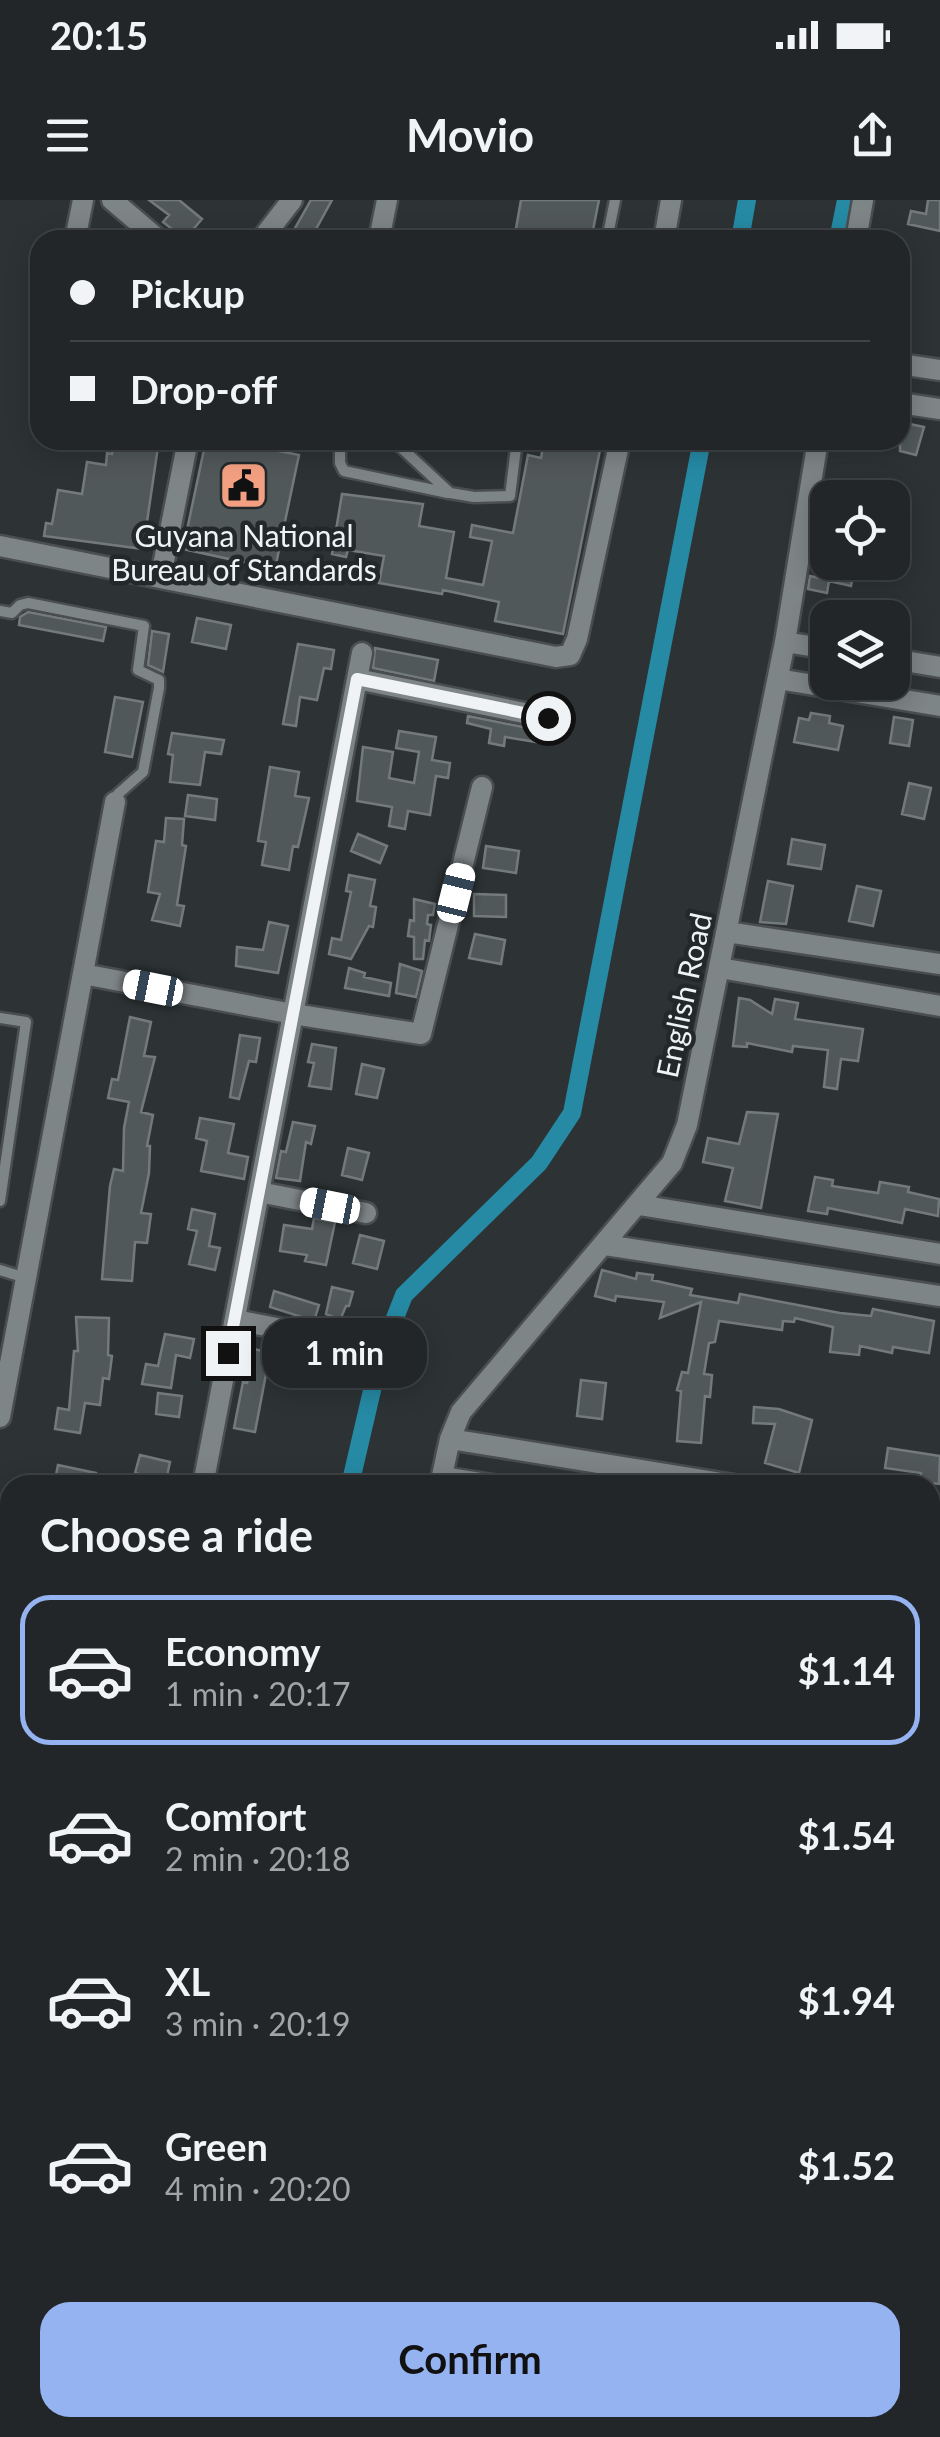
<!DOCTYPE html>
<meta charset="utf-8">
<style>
:root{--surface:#222628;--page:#2a2e30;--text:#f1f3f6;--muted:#a2a5a8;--line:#3f4345;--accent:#95b2f1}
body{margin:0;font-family:Lato,sans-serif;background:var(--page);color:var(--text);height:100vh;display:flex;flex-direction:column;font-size:38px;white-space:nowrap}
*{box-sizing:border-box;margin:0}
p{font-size:32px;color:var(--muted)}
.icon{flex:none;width:55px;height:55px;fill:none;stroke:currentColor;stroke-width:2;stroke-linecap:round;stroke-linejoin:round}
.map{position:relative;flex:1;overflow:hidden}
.panel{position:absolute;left:0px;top:1275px;width:940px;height:962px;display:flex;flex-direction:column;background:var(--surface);border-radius:30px 30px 0 0;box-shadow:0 5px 25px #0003,0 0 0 2px var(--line)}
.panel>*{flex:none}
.hud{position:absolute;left:30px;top:30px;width:880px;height:220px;border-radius:30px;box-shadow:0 5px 25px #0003,0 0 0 2px var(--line);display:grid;align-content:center;height:220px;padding:0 40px;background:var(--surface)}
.tools{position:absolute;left:810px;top:280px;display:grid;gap:20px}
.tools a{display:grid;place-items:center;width:100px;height:100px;border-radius:20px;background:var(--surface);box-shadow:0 5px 25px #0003,0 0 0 2px var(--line);font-size:50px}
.end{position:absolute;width:45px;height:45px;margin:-22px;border:12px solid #f0f3f5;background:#111;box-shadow:0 0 0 5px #111}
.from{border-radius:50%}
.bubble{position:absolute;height:70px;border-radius:30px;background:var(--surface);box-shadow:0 5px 25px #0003,0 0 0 2px var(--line);font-size:32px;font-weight:700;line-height:70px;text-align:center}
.car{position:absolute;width:30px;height:60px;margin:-30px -15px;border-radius:12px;box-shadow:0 0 8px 2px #0007;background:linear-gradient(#fff 24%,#345 0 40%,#fff 0 76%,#345 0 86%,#fff 0)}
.hud b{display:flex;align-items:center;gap:35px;height:95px;font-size:38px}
.hud b+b{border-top:2px solid var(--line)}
.hud i{width:25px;height:25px;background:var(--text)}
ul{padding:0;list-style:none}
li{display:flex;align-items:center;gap:30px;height:150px;margin:0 20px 15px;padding:0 20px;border:5px solid transparent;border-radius:30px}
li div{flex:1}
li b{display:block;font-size:38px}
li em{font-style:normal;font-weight:700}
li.current{border-color:var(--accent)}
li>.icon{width:90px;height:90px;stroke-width:1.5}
h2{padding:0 40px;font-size:45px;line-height:120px}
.button{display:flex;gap:20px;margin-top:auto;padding:20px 40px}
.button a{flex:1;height:115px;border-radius:30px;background:var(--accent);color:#111;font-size:40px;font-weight:700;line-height:115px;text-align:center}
.status{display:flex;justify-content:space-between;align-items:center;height:70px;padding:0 50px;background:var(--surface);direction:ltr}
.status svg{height:28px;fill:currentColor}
header{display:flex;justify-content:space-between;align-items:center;height:130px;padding:0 40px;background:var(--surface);font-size:45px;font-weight:700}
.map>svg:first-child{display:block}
</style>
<div class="status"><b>20:15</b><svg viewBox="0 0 49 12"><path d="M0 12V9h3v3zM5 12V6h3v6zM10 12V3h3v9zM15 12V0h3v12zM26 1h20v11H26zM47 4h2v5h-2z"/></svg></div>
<header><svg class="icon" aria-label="menu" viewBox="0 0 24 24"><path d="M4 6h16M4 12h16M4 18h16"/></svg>Movio<svg class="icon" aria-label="share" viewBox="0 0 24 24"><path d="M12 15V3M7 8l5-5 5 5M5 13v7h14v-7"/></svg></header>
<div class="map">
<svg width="940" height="2237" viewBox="0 0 940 2237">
<rect width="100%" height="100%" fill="#2d3335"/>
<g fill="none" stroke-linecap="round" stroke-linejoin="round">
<!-- canal -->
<path stroke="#268aa5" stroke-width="18" d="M740 40 747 0
M838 40 846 0
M350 1285 380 1156 404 1095 539 963 572 913 702 240
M171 2237 173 2228"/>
</g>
<!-- building -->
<path fill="#51585a" stroke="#737a7c" stroke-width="2.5" d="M149 0H179L202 19 185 39 163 22 169 15Z
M311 0H332L310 40H292L294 30Z
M521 0H599L591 40H514Z
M928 0H940V31L908 24 911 11 926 14Z
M900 222 924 227 916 255 900 251Z
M113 240H159L143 349 44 336 46 323 52 324 58 290 82 294 87 262 106 265 107 253 112 254Z
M206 240H224L299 255 275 369 183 349Z
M544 240H602L563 434 495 421 499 402 443 390 442 394 379 383 384 356 348 350 346 357 332 354 342 294 423 304 419 326 454 332 446 378 483 385 492 341 470 337 472 325 513 333 528 255 541 258Z
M828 364 854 369 851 386 829 381 827 393 808 389 810 376 824 379Z
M28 412 106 427 103 441 19 425 20 417Z
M197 418 231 425 226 449 192 442Z
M152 431 169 434 163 472 148 465Z
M298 444 334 450 331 469 324 468 317 500 300 497 296 526 283 524Z
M375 448 438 460 434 481 373 468Z
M115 497 143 502 132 557 105 552Z
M811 513 830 516 829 523 843 526 838 550 794 542 799 518 809 520Z
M468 516 538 530 536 542 505 537 504 546 489 543 491 529 467 523Z
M894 517 913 520 909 546 890 543Z
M399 531 436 537 432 560 450 563 448 578 436 576 430 615 408 611 405 629 389 626 392 607 357 601 363 547 393 552 389 578 414 583 419 552 396 548Z
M172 533 224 540 221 554 205 552 200 585 170 582 173 555 168 554Z
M270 567 299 572 295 596 309 598 298 647 293 646 289 670 262 665 266 642 258 641Z
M909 583 931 588 924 619 902 614Z
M188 595 217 599 215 620 185 616Z
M166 618 184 619 182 645 186 646 177 705 184 706 180 726 152 720 160 694 148 692 156 641 164 642Z
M358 634 387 646 380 663 351 651Z
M792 639 825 645 821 669 788 664Z
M486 646 519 651 516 673 483 668Z
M349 675 375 680 370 706 376 707 373 727 369 726 351 759 329 754 332 738 341 740 351 692 346 691Z
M768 681 793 686 786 724 760 722Z
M857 686 881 691 873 726 849 721Z
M474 694 506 695V717L474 716Z
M414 699 435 704 433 715H428L427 724 431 725 429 741 425 740 423 759H414V737L408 736 410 720 414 721Z
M269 722 288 726 278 773 236 766 237 747 263 750Z
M475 734 505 740 501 764 469 758Z
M400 764 422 771 416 797 396 793Z
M349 768 365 773 364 777 391 783 389 796 345 788Z
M739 798 750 800 772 814 775 799 798 803 795 819 863 829 858 861 841 859 837 889 824 887 828 850 793 846 792 852 747 843V847L733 846Z
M130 817 151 822 144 856 155 857 141 912 153 915 147 946H150L149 973 141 1013 151 1014 147 1043 135 1042 132 1081 102 1079 110 986 114 969 123 971 124 928 129 902 108 898 112 879 118 880Z
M240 835 260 838 256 862 249 861 239 899 230 897Z
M312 844 336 848 331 889 309 886 314 863 308 862Z
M362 864 384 869 377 898 356 894Z
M747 912 778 914 761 1008 725 1001 733 968 703 962 708 938 739 944Z
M200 918 234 924 228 953 248 957 244 979 201 971 207 941 196 938Z
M293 922 315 926 311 944 306 942 300 981 276 978 281 951 286 952Z
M348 948 369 953 362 980 342 975Z
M815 977 833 980 832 986 878 993 880 982 909 987 908 992 939 999 938 1016 905 1009 902 1023 828 1008 827 1014 808 1011Z
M192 1009 215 1014 209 1046 220 1048 215 1070 189 1064 197 1031 188 1029Z
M314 1018 335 1022 326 1065 305 1061 307 1055 280 1051 284 1025 312 1029Z
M360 1035 384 1041 377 1069 353 1063Z
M602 1070 636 1079 637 1073 653 1075 652 1080 692 1089 690 1095 738 1103 740 1094 840 1113 871 1116 873 1109 934 1121 929 1153 893 1147 892 1153 860 1146 859 1155 830 1152 833 1127 795 1118 794 1122 783 1121 782 1130 719 1121 715 1142 709 1143 704 1174 712 1175 710 1197 705 1196 701 1243 677 1241 681 1191 677 1190 682 1172 688 1173 701 1102 660 1118 664 1102 616 1096 615 1101 595 1096Z
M332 1087 353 1092 349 1106H346L340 1120 326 1114Z
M274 1091 319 1105 314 1121 270 1107Z
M76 1117 109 1118 108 1155 112 1156 109 1179 103 1178 100 1205 85 1203 80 1233 55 1229 58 1208 69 1210 74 1151H78Z
M165 1134 194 1139 190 1158 176 1155 171 1188 142 1184 146 1164 158 1166Z
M254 1149 270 1153 255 1232 234 1228 243 1182 247 1183Z
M581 1180 606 1183 602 1219 577 1216Z
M158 1193 182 1196 179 1217 156 1214Z
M754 1207 779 1209 812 1220 799 1273 765 1263 775 1224 753 1223Z
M888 1248 940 1256 939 1284 920 1282 921 1273 885 1268Z
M140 1255 170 1262 166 1281 135 1273Z
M58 1265 96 1273 94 1285H54Z"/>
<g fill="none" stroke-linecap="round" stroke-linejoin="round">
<defs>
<path id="service" d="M607 40 615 0
M340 240V263L344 271 448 293
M393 240 450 293 474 297 510 296 517 240
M0 411 12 413 20 405 28 403 144 426 138 470 159 480V488L143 572 118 594 115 602
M0 818 26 822 0 1001
M0 1070 26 1078"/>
<path id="minor" d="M112 0 159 40
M75 40 83 0
M261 40 292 0
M379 40 387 0
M664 40 671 0
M856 40 863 0
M900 164 940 170
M900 203 940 209
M0 346 556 457 570 455 577 439 620 240
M161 376 188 240
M785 442 828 449
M892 459 940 467
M357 479 549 518
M778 479 940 506
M727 732 940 764
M720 768 940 806
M83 774 293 814 421 834 482 587
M259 992 366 1013
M639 1005 940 1054
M605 1045 940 1096
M235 1120 324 1137
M0 1217 115 602
M450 1239 734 1285
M442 1277 493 1285
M203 1285 362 453
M440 1285 450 1239 461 1212 672 963 687 925 785 442 818 240
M0 1306 8 1330
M930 1316 940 1318
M930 1357 940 1358
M930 1613 940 1615
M930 1646 940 1647
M930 1911 940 1912
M830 2228 902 2237
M101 2237 102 2228
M261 2237 262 2228"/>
</defs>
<!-- service casing -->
<use href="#service" stroke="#4a4e50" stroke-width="15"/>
<!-- minor casing -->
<use href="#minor" stroke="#4a4e50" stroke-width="25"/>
<!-- service -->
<use href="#service" stroke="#7e8587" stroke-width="10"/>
<!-- minor -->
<use href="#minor" stroke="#7e8587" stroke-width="20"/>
</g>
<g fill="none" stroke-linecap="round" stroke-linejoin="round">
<!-- route -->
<path stroke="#f0f3f5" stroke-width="12" d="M228 1153 357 479 548 518"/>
</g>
<!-- icons -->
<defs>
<symbol id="civic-square" viewBox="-11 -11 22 22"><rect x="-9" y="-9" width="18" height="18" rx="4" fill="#f3a082" stroke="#23292b"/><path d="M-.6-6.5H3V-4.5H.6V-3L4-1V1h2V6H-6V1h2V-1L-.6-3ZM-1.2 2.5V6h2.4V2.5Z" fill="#111"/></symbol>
</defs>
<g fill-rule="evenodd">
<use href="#civic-square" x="216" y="258" width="55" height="55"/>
</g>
<g text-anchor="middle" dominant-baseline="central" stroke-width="9" stroke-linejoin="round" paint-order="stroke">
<!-- poi labels -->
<g font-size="30" fill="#f0f3f5" stroke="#23292b">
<text x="244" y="335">Guyana National<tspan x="244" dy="34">Bureau of Standards</tspan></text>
</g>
<!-- street labels -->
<g font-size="30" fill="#f0f3f5" stroke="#23292b">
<text transform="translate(683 795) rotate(-78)">English Road</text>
</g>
</g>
</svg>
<div class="tools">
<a><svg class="icon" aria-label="locate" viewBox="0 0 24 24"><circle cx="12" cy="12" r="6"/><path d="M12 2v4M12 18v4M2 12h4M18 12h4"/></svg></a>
<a><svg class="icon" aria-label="layers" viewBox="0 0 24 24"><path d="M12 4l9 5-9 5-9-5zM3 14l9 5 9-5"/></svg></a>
</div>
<i class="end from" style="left:548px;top:518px"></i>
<i class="end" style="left:228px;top:1153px"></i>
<div class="bubble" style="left:262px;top:1118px;width:165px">1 min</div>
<i class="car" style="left:456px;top:693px;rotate:14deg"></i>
<i class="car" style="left:153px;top:788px;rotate:281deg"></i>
<i class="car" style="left:330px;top:1006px;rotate:281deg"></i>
<div class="hud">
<b><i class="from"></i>Pickup</b>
<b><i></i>Drop-off</b>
</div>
<section class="panel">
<h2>Choose a ride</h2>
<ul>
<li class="current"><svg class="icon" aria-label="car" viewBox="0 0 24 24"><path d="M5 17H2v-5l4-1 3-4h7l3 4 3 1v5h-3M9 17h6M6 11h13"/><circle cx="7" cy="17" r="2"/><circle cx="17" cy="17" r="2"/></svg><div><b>Economy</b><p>1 min · 20:17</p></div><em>$1.14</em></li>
<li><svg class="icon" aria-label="car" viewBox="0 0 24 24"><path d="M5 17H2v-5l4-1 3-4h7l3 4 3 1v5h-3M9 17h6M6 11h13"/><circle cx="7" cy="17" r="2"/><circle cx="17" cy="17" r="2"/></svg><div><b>Comfort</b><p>2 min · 20:18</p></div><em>$1.54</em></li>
<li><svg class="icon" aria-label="car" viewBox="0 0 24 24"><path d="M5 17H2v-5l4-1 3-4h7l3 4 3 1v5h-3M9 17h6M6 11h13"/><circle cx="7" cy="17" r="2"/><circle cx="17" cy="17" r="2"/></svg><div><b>XL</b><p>3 min · 20:19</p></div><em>$1.94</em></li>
<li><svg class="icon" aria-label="car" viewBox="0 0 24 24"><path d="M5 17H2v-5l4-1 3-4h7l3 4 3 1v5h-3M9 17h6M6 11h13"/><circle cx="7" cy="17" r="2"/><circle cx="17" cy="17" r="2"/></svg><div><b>Green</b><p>4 min · 20:20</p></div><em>$1.52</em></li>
</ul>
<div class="button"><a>Confirm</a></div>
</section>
</div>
